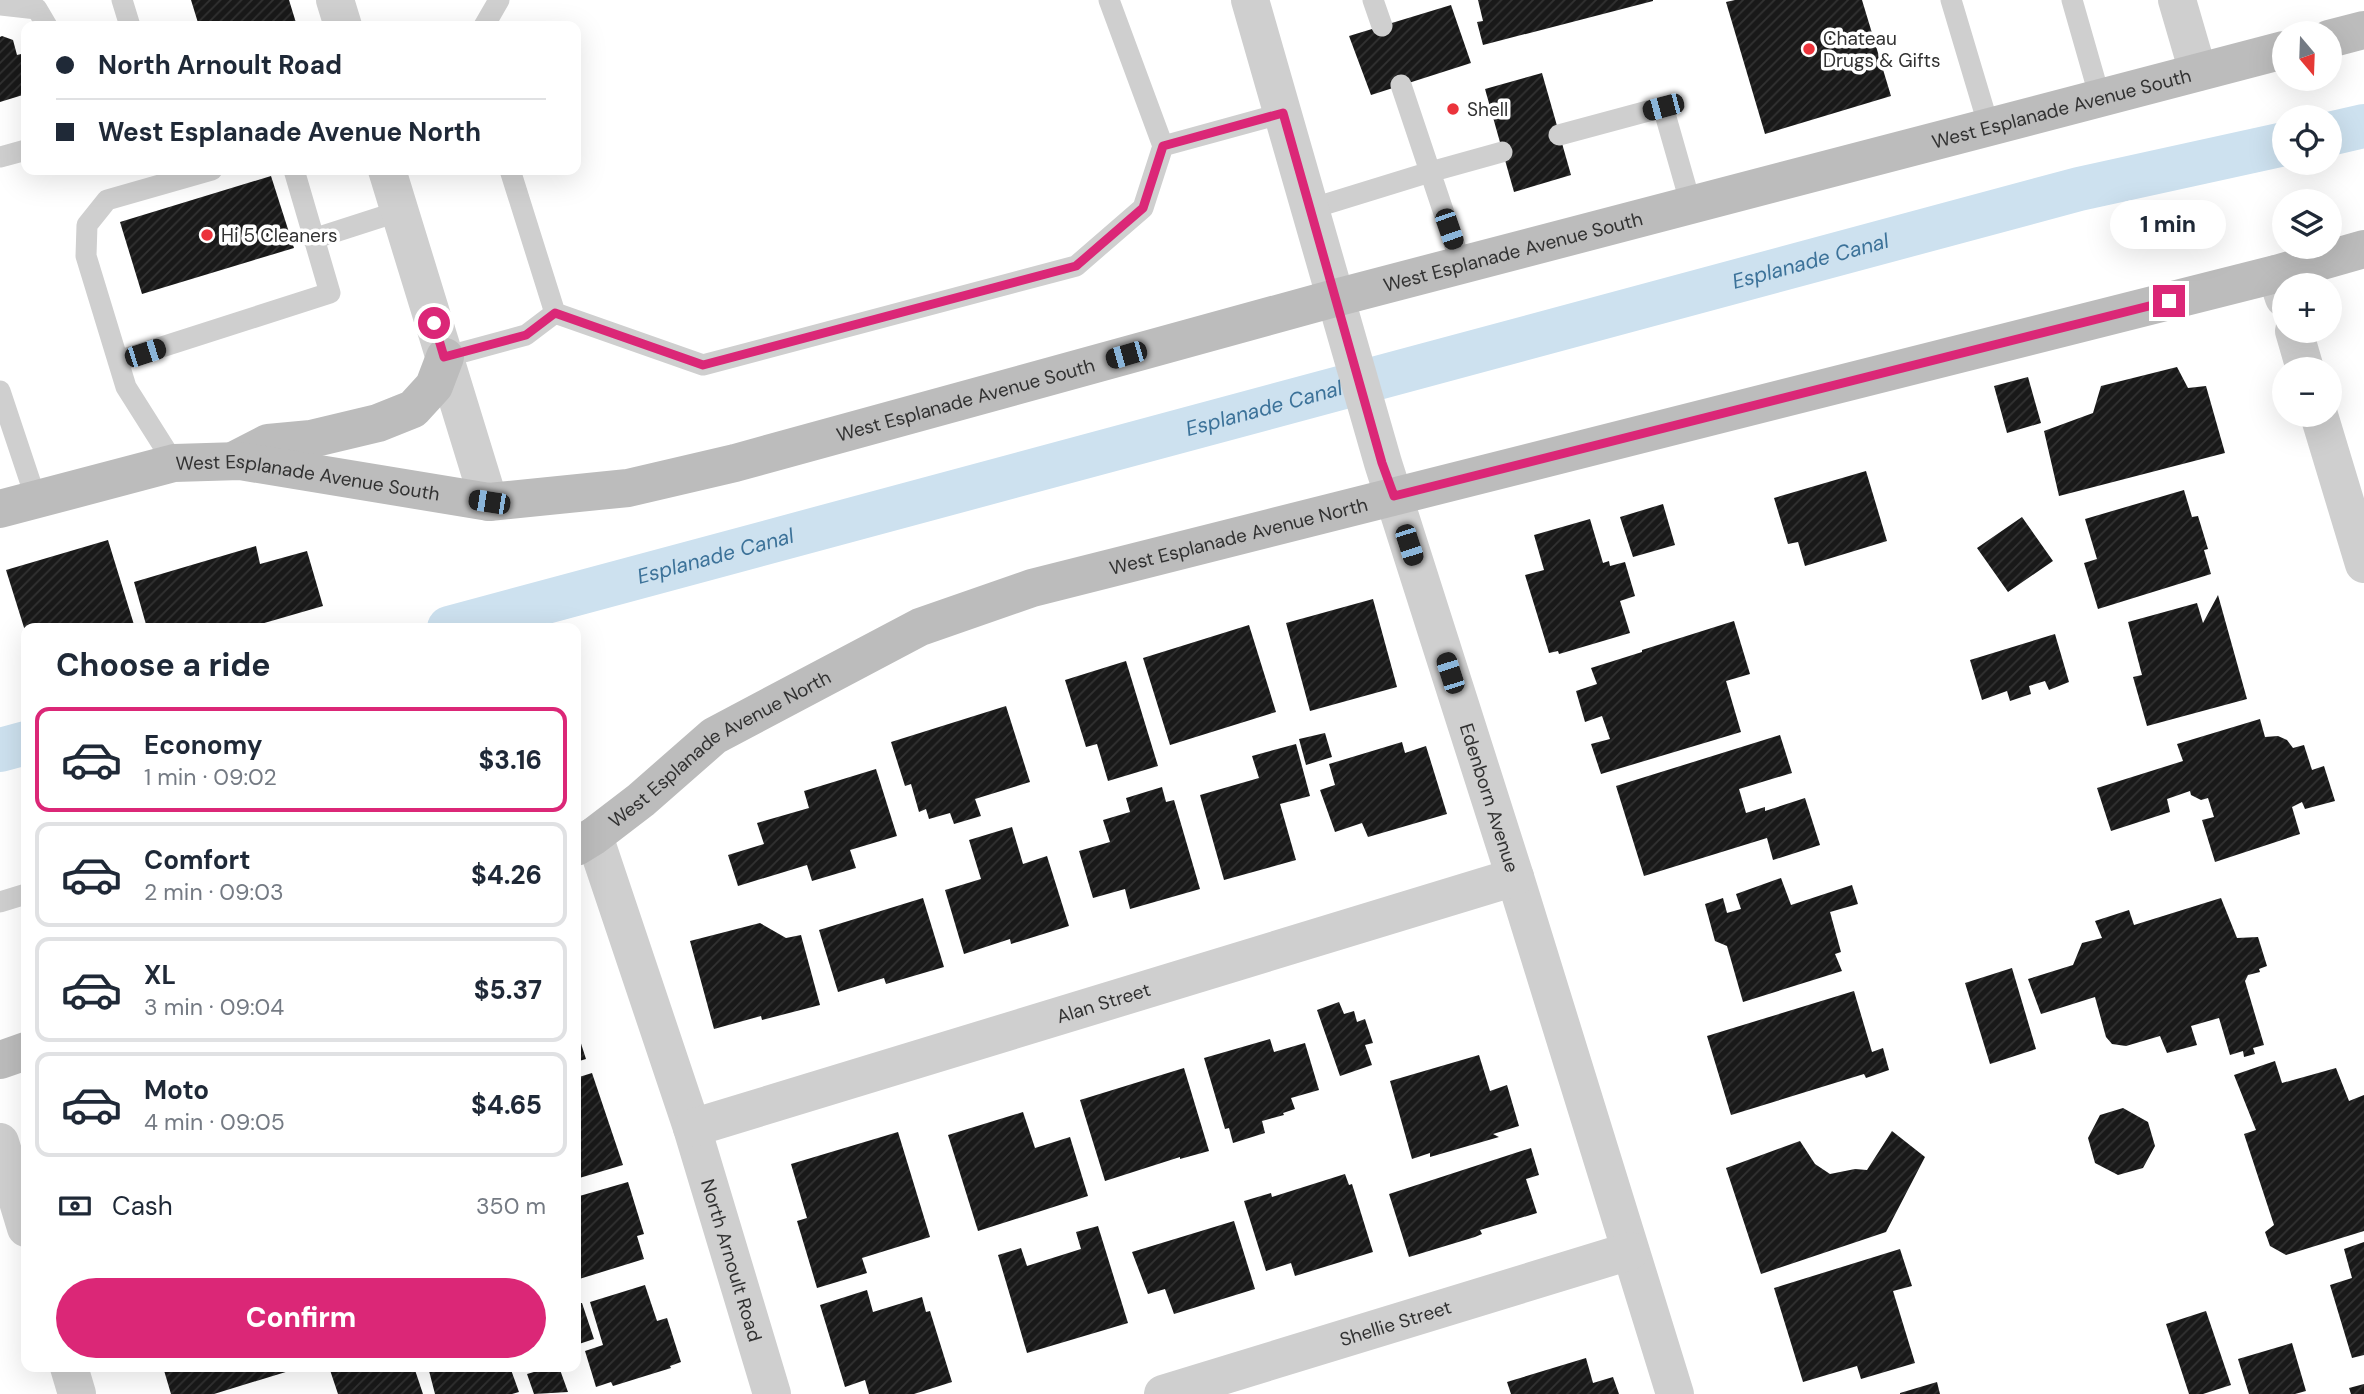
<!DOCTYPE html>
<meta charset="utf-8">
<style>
:root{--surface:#fff;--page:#f2f2f3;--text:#1f2937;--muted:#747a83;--line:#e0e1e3;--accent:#db2777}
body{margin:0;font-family:"DM Sans",sans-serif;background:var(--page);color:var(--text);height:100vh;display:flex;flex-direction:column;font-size:26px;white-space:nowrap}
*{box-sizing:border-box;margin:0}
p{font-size:23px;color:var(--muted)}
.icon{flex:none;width:38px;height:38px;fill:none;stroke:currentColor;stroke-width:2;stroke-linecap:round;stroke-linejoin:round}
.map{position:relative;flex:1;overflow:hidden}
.sheet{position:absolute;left:21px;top:623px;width:560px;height:749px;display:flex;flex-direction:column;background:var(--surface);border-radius:14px;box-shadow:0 7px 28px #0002}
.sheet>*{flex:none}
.top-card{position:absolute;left:21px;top:21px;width:560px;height:154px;border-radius:14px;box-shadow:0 7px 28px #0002;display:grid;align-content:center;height:154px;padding:0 35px;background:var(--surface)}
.needle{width:46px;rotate:161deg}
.controls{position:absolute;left:2272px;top:21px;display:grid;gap:14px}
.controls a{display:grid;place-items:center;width:70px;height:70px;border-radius:50%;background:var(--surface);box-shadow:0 7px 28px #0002;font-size:35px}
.end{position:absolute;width:32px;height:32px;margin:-16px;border:9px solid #db2777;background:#fff;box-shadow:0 0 0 4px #fff}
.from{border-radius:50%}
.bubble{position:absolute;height:49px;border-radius:24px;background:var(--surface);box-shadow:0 7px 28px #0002;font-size:23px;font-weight:800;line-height:49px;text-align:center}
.car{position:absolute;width:21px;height:42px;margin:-21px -10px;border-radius:9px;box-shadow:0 0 5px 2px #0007;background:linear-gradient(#222 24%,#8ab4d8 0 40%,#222 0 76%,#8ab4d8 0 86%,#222 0)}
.top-card b{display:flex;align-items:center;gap:24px;height:66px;font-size:26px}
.top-card b+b{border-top:2px solid var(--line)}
.top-card i{width:18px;height:18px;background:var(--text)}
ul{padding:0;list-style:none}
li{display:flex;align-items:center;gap:21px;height:105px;margin:0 14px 10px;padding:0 21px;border:4px solid var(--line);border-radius:14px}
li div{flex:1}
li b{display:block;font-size:26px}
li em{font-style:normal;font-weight:800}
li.current{border-color:var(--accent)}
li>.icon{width:63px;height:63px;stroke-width:1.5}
h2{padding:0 35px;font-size:32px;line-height:84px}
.pay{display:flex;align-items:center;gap:18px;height:77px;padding:0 35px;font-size:26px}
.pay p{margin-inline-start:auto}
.button{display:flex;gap:14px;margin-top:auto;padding:14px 35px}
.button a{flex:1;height:80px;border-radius:42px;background:var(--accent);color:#fff;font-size:28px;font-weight:800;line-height:80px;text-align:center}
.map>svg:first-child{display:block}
</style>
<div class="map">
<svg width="2364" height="1394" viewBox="0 0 2364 1394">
<defs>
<pattern id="building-hatch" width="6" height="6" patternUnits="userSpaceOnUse" patternTransform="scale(1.75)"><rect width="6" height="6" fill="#191919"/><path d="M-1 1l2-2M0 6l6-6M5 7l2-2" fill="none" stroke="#323232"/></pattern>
</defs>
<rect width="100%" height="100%" fill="#fff"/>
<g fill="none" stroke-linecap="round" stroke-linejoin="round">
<!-- canal -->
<g stroke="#cde1ef" stroke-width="44">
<path d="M2329 134 2364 126"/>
<path id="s1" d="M449 628 2079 189 2284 144"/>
<path d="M0 750 26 743"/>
</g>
</g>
<!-- building -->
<path fill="url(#building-hatch)" d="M191 0H289L297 26H199Z
M1478 0H1653V1L1483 45 1477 22 1483 21Z
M1735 0H1862L1891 96 1765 134 1726 2Z
M1451 5 1471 63 1371 95 1349 36Z
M2 36 13 40 17 55 25 53 26 71 21 72 26 94 0 102V37Z
M1542 73 1571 175 1514 192 1485 89Z
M271 176 294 248 142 294 120 222Z
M2177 367 2188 388 2206 386 2225 453 2059 496 2044 431 2093 413 2101 386Z
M2028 377 2041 423 2007 433 1994 386Z
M1866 471 1887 541 1805 566 1798 542 1788 544 1774 498Z
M2184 490 2192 517 2198 516 2208 549 2204 550 2211 574 2098 609 2084 563 2097 559 2085 519Z
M1663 504 1675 545 1633 557 1620 517Z
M2022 517 2053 561 2008 592 1977 548Z
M1590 519 1603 563 1609 561 1610 566 1625 562 1635 596 1620 601 1630 633 1559 654 1558 651 1549 653 1525 575 1544 570 1534 535Z
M108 540 135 628H26V634L6 570Z
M256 546 260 564 307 551 323 606 247 628H147L134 582Z
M2218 595 2247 699 2147 726 2133 677 2142 675 2128 622 2197 603 2203 623Z
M1373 599 1397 687 1310 711 1286 623Z
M1734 621 1750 674 1726 681 1741 732 1601 774 1591 744 1610 739 1602 716 1585 722 1576 691 1597 684 1591 668 1642 652V650Z
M1249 625 1276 712 1170 745 1143 658Z
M2055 634 2069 682 2049 690 2045 681 2029 686 2031 694 2010 701 2007 691 1982 700 1970 660Z
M1126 661 1158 766 1108 781 1097 744 1086 747 1065 680Z
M1006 706 1030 782 975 799 981 816 954 824 950 813 929 819 926 809 919 812 911 784 905 786 891 742Z
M2260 719 2265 737 2278 736 2287 740 2293 748 2304 745 2312 770 2324 766 2335 801 2305 809 2302 802 2292 807 2300 834 2215 862 2202 820 2214 817 2208 798 2201 800 2191 795 2190 791 2167 799 2170 812 2111 831 2097 788 2183 761 2177 744Z
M1325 733 1332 757 1306 765 1299 739Z
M1780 735 1792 773 1739 789 1746 813 1765 807V811L1805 798 1820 845 1773 860 1767 838 1644 876 1616 786Z
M1402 742 1405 753 1426 746 1447 814 1368 837 1362 823 1335 832 1320 790 1335 785 1329 764Z
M1296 744 1310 796 1280 804 1296 860 1224 880 1200 795 1259 778 1252 756Z
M876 769 897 836 850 850 856 868 812 881 807 865 738 886 728 855 764 844 757 823 809 808 804 791Z
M1162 787 1166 802 1174 800 1200 889 1130 909 1125 889 1093 898 1079 851 1110 842 1103 820 1130 812 1126 798Z
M1012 827 1023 864 1047 856 1069 926 1011 944 1010 939 964 954 945 890 981 879 969 840Z
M1781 878 1791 905 1852 885 1858 904 1830 912 1841 952 1835 954 1842 971 1743 1002 1727 946 1715 941 1705 904 1723 898 1727 913 1741 909 1736 894Z
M923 898 944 967 886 984 884 978 838 992 819 930Z
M2221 898 2237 938 2258 937 2267 966 2259 969 2260 972 2248 975 2245 981 2264 1045 2253 1048 2255 1054 2244 1057 2243 1051 2230 1055 2219 1018 2191 1026 2197 1045 2167 1053 2160 1036 2126 1046 2112 1044 2106 1037 2095 997 2041 1014 2028 979 2073 965 2082 943 2102 938 2095 921 2129 910 2134 925Z
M760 923 786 938 801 935 820 1005 762 1020 761 1016 714 1029 690 941Z
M2012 968 2036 1049 1990 1064 1965 983Z
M1854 991 1872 1052 1883 1048 1889 1070 1866 1078 1864 1074 1731 1115 1707 1036Z
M1339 1002 1344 1014 1354 1011 1357 1022 1365 1019 1373 1043 1365 1045 1372 1065 1340 1076 1317 1010Z
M576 1028 586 1059 576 1062Z
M1270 1039 1274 1052 1305 1043 1319 1090 1291 1098 1295 1109 1283 1113 1284 1115 1262 1121 1265 1133 1233 1143 1229 1128 1225 1129 1204 1058Z
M1479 1055 1490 1091 1507 1085 1519 1126 1493 1134 1499 1137 1430 1157V1153L1412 1159 1390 1081Z
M2275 1061 2282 1083 2336 1068 2349 1101 2364 1095V1231L2286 1255 2270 1246 2265 1232 2274 1225 2244 1134 2256 1130 2234 1075Z
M1184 1068 1209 1151 1180 1159V1157L1105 1181 1080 1100Z
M592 1073 623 1165 576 1179V1078Z
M2123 1108 2148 1122 2155 1146 2143 1168 2118 1175 2095 1163 2088 1138 2100 1115Z
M1023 1112 1035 1148 1070 1137 1088 1196 978 1231 948 1135Z
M1892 1131 1925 1157 1886 1232 1761 1274 1726 1168 1800 1141 1815 1164 1830 1174 1855 1169 1867 1170Z
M898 1132 930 1237 862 1258 867 1273 817 1288 797 1221 807 1218 791 1164Z
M1531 1148 1539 1175 1526 1179 1537 1213 1480 1230 1482 1234 1475 1237 1409 1257 1389 1194Z
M1345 1174 1349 1185 1352 1184 1373 1252 1295 1276 1291 1263 1266 1271 1244 1201 1271 1193 1272 1197Z
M628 1182 644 1234 637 1236 644 1259 576 1280V1197Z
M1234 1221 1255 1289 1174 1314 1165 1289 1148 1294 1132 1252Z
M1098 1226 1128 1323 1027 1353 998 1255 1021 1248 1027 1266 1081 1249 1076 1232Z
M2364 1242V1355L2352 1358 2330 1285 2352 1278 2344 1249Z
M1900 1249 1912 1286 1893 1291 1915 1363 1861 1379 1857 1366 1803 1382 1774 1288Z
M645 1285 657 1321 667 1318 681 1362 670 1366 671 1368 613 1386 611 1382 596 1387 585 1351 603 1345 590 1302Z
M867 1290 873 1312 922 1297 926 1312 930 1311 952 1382 914 1394H869L865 1380 845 1387 820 1305Z
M576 1303H582L594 1339 576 1345Z
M2206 1311 2231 1385 2203 1394H2189L2166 1324Z
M2292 1343 2306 1391 2295 1394H2249L2238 1359Z
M1586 1358 1593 1383 1613 1377 1619 1394H1511L1507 1382Z
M163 1367H288L289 1371 214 1394H171Z
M329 1367H414L423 1394H338Z
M428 1367H510L519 1392 512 1394H435Z
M551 1367H559L568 1392 534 1394 527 1374Z
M1937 1382 1940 1394H1900V1393Z
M2364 1384V1394H2351L2349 1388Z"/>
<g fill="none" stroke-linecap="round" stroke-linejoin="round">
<!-- lane -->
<path stroke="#cfcfcf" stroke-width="21" d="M122 0 130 26
M1109 0 1163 146
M1373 0 1382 26
M1951 0 1989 127
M2072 0 2100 98
M0 5 37 9 47 26
M484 26 499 0
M1401 85 1461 264
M1559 135 1663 107 1691 205
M0 157 26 150
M510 170 555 313
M1310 209 1430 172 1502 152
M313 239 400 211
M445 357 526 335 555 313 703 365 1076 266 1143 208 1163 146 1283 113
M118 361 330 293 294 170
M0 391 36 499
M174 463 126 387 86 256 87 225 107 200 212 170
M0 902 26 894"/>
<!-- street -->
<g stroke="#cfcfcf" stroke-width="38">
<path d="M335 0 343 26"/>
<path id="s2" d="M1250 0 1383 463 1515 877 1675 1394"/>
<path d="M2177 0 2198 72"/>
<path d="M387 170 489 502"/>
<path d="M2276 274 2284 298"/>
<path d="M2294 331 2305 369"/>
<path d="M2319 415 2364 564"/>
<path id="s3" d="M594 836 692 1128 772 1394"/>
<path id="s4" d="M692 1128 1515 877"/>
<path d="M0 1142 26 1228"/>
<path d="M69 1367 77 1394"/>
<path id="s5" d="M1163 1394 1630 1251"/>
</g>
<!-- secondary -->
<g stroke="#bcbcbc" stroke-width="38">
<path d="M2329 39 2364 30"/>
<path d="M237 459 268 443 311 439 378 423 413 409 434 386 445 357"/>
<path id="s6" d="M0 509 174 463 240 461 489 502 628 488 735 463 1335 298 2284 50"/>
<path id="s7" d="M576 847 594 836 641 800 714 736 920 627 1032 588 2276 274 2364 249"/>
<path d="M0 1060 26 1051"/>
</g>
</g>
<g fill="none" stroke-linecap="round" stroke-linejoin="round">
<!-- route -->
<path stroke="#db2777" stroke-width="9" d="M434 323 444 357 526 335 555 313 703 365 1076 266 1143 208 1163 146 1283 113 1382 463 1394 496 2169 301"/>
</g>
<!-- markers -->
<g fill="#eb333b" stroke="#fff" stroke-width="2.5">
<circle cx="1809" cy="49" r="7"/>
<circle cx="1453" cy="109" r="7"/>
<circle cx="207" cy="235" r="7"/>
</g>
<g text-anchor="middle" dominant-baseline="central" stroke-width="7" stroke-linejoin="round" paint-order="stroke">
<!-- poi labels -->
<g font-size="19" fill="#323232" stroke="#fff" text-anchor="start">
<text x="1823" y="38">Chateau<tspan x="1823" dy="22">Drugs &amp; Gifts</tspan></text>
<text x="1467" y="109">Shell</text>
<text x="221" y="235">Hi 5 Cleaners</text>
</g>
<!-- street labels -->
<g font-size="19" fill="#323232" stroke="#fff">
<text stroke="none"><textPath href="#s6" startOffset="2121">West Esplanade Avenue South</textPath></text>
<text stroke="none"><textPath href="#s6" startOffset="1554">West Esplanade Avenue South</textPath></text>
<text stroke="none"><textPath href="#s6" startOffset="987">West Esplanade Avenue South</textPath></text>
<text stroke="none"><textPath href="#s6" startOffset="315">West Esplanade Avenue South</textPath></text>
<text stroke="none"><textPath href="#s7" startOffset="742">West Esplanade Avenue North</textPath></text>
<text stroke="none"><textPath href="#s7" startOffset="175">West Esplanade Avenue North</textPath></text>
<text stroke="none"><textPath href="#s2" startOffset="833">Edenborn Avenue</textPath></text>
<text stroke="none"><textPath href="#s4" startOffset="430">Alan Street</textPath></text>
<text stroke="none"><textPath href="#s3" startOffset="446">North Arnoult Road</textPath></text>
<text stroke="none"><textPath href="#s5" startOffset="243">Shellie Street</textPath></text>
</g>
<!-- water labels -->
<g font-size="21" font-style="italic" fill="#3c7299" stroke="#fff">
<text stroke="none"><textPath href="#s1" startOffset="1410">Esplanade Canal</textPath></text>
<text stroke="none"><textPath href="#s1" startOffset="844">Esplanade Canal</textPath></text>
<text stroke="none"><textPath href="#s1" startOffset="276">Esplanade Canal</textPath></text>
</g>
</g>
</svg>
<div class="controls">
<a><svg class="needle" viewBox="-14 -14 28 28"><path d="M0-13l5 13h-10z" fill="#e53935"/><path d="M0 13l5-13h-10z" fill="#747a83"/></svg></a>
<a><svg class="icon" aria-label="locate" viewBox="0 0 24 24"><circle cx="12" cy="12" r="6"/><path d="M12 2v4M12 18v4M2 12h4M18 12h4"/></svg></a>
<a><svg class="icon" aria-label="layers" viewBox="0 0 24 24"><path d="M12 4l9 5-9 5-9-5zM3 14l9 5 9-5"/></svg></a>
<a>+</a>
<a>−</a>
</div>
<i class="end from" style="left:434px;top:323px"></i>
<i class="end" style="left:2169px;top:301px"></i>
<div class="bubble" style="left:2110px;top:200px;width:116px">1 min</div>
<i class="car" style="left:1663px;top:107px;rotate:255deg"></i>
<i class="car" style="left:1449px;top:229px;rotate:161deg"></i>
<i class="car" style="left:145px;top:353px;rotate:72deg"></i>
<i class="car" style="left:1126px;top:355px;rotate:254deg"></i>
<i class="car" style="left:489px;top:502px;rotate:279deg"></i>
<i class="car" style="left:1409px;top:545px;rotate:162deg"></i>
<i class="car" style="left:1450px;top:673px;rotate:342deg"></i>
<div class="top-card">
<b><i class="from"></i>North Arnoult Road</b>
<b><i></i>West Esplanade Avenue North</b>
</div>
<section class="sheet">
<h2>Choose a ride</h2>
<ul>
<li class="current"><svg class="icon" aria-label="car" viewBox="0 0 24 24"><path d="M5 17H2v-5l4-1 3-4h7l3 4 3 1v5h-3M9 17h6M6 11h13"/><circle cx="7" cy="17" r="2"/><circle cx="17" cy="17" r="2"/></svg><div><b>Economy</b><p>1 min · 09:02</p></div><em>$3.16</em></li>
<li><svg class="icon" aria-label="car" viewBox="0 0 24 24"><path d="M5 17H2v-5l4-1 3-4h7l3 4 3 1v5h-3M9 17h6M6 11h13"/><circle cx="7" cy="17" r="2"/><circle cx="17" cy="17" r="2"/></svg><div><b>Comfort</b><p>2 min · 09:03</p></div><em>$4.26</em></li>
<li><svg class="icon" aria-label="car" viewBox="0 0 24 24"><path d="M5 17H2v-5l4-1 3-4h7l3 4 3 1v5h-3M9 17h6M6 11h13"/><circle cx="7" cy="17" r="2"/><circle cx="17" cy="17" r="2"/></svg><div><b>XL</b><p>3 min · 09:04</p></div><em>$5.37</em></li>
<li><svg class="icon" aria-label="car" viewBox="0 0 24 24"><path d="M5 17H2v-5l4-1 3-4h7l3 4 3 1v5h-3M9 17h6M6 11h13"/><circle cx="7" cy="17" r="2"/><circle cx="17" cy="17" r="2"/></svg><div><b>Moto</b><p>4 min · 09:05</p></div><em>$4.65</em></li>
</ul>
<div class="pay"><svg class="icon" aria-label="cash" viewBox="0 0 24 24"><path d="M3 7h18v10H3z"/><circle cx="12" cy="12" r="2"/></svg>Cash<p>350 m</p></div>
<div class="button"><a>Confirm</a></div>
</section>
</div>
